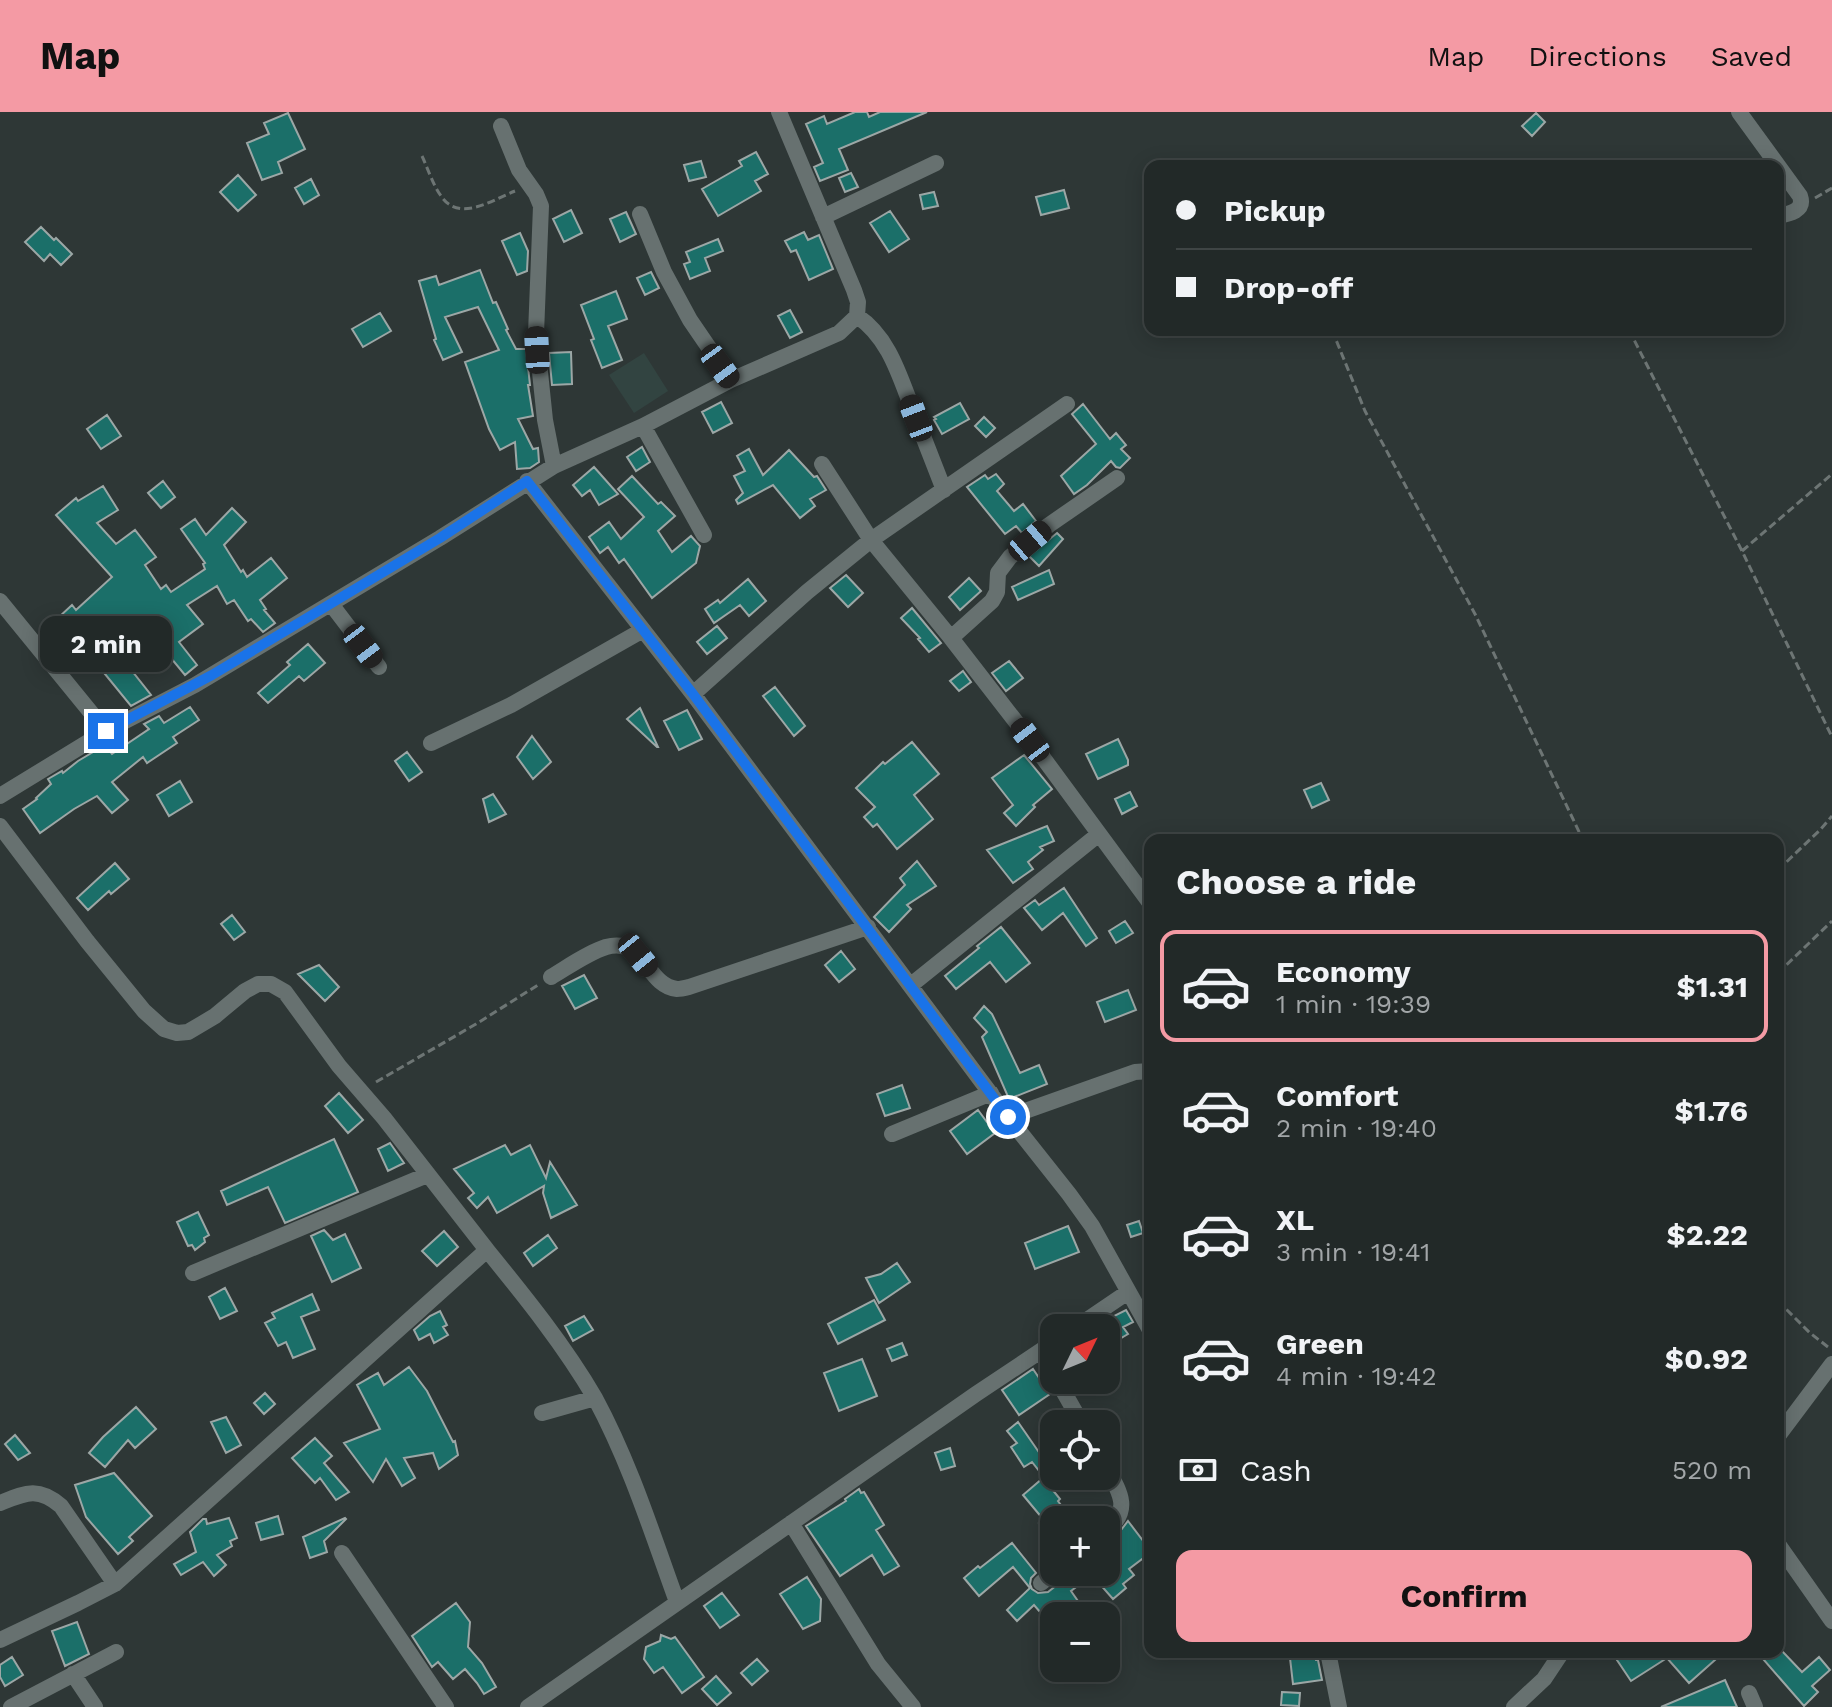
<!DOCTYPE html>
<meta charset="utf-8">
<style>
:root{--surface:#222928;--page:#2e3534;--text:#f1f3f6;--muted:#a2a6a8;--line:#3f4545;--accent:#f49aa4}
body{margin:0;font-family:"Work Sans",sans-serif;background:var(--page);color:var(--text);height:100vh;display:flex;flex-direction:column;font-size:30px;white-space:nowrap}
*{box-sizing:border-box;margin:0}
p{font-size:26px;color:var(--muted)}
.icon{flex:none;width:44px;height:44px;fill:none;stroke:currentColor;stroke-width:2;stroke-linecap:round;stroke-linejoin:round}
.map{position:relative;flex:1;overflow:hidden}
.details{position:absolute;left:1144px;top:722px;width:640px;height:824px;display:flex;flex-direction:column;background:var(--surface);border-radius:16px;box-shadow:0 4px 20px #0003,0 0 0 2px var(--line)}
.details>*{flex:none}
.top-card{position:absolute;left:1144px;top:48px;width:640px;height:176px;border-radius:16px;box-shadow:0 4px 20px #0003,0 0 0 2px var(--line);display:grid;align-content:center;height:176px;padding:0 32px;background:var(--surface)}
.needle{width:52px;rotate:47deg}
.fabs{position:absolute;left:1040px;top:1202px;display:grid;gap:16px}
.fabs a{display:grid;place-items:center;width:80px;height:80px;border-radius:16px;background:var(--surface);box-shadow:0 4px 20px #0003,0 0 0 2px var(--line);font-size:40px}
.end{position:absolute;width:36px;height:36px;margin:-18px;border:10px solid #1a73e8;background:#fff;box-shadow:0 0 0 4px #fff}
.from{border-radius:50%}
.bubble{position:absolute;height:56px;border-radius:16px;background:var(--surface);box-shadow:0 4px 20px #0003,0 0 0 2px var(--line);font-size:26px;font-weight:700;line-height:56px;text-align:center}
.car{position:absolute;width:24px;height:48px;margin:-24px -12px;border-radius:10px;box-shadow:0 0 6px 2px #0007;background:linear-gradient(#222 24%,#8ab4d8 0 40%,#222 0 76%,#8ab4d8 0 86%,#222 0)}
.top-card b{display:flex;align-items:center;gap:28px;height:76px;font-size:30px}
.top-card b+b{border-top:2px solid var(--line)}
.top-card i{width:20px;height:20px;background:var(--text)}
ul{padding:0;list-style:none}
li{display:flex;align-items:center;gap:24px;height:112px;margin:0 16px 12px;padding:0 16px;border:4px solid transparent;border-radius:16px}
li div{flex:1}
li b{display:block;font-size:30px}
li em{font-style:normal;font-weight:700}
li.selected{border-color:var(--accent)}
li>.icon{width:72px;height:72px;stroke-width:1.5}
h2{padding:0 32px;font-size:36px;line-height:96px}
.pay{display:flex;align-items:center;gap:20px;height:88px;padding:0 32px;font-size:30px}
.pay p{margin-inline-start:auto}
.button{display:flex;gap:16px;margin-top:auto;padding:16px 32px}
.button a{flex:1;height:92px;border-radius:16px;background:var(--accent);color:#111;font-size:32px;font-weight:700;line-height:92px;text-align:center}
header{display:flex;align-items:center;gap:48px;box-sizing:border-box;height:112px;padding:0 40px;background:var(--accent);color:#111}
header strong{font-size:38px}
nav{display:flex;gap:44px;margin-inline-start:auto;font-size:28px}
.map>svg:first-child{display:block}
</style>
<header>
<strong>Map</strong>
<nav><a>Map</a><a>Directions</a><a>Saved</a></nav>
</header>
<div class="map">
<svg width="1832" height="1595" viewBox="0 0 1832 1595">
<rect width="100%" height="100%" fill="#2e3736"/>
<!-- built -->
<path fill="#324441" d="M644 241 668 279 634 301 609 263Z"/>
<!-- building -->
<path fill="#1b6f69" stroke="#9ca7a6" stroke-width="2" d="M855 0H867L869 5 880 0H927L839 37 848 58 820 69 814 55 823 51 806 12 824 4 827 12Z
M288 1 305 37 278 50 282 61 262 68 247 31 269 22 264 11Z
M1536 1 1545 10 1532 24 1522 14Z
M756 40 768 62 755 69 761 79 718 104 702 77 742 54 739 49Z
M701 49 706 65 689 69 684 53Z
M851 61 858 75 845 80 839 66Z
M238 63 256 83 238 99 220 80Z
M311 67 319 83 304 92 295 76Z
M1064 78 1069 96 1041 103 1036 85Z
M934 80 938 94 923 97 920 83Z
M571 98 582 121 564 130 553 107Z
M890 99 909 127 889 140 870 111Z
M626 100 636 122 620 130 610 107Z
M41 115 54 128 56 126 72 142 61 153 50 142 44 149 25 130Z
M804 120 808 128 819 123 833 157 809 168 796 138 791 140 785 129Z
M520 121 528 139 527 159 517 163 502 129Z
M718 127 723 139 705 146 710 159 690 167 684 152 690 150 686 140Z
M480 158 493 191 496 190 508 217 506 218 516 237H526L530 273H528L533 304 518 307 533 337 538 336 539 350 530 356 517 357 515 330 500 338 489 317 465 250 499 238 478 195 445 205 462 240 443 248 434 228 436 227 419 169 436 164 439 173Z
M651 160 659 176 645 183 637 166Z
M616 179 627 207 608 214 622 248 602 256 591 228 594 227 581 193Z
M790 198 802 220 790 226 778 204Z
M380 201 391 219 363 235 352 217Z
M571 240 572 272 552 273 549 241Z
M721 290 732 311 713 321 702 300Z
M960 291 969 307 942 322 934 308 936 307 934 305Z
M1083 292 1110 327 1116 321 1126 333 1121 337 1130 346 1120 356 1116 355 1111 349 1087 373 1074 382 1061 364 1096 332 1072 302Z
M107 303 121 324 101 337 87 317Z
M984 305 995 316 986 325 975 314Z
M642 335 650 350 636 359 627 345Z
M749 337 763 363 789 338 814 365 817 364 826 378 810 387 815 394 800 406 773 373 738 392 736 388 743 381 734 364 745 359 737 344Z
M594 355 618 382 599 393 590 378 582 384 573 373Z
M996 362 1004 372 997 379 1014 399 1023 392 1036 409 1022 421 1016 414 1005 422 967 375 985 363 988 367Z
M632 364 658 392 661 390 675 404 658 419 672 440 691 424 700 434 696 451 652 486 624 447 619 451 608 435 600 441 589 425 609 410 621 427 644 405 618 377Z
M163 369 175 385 161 396 148 381Z
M103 374 118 398 97 411 116 432 135 418 156 445 145 453 161 477 166 473 171 480 205 457 203 452 205 451 181 417 195 407 206 423 232 396 246 410 224 433 241 460 243 458 247 465 271 446 287 466 260 488 266 497 264 498 275 511 263 520 251 507 248 509 234 488 227 492 217 474 187 493 203 512 179 530 197 553 185 563 162 535 158 538 140 513 119 533 96 508 76 525 59 505 72 493 76 498 112 465 56 403 76 386 78 389Z
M1057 421 1063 427 1039 454 1029 444Z
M1049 458 1054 472 1018 488 1012 475Z
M846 463 863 481 848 495 830 476Z
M969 466 981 479 960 498 949 485Z
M748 467 766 489 749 504 740 493 714 511 705 497 718 488 720 491Z
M912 496 941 531 929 540 918 527 920 526 901 506Z
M717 514 727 526 707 542 697 530Z
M64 524 86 548 72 560 52 535Z
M308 532 325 551 304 569 299 564 268 591 258 581 290 553 287 550Z
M116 533 128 547 125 550 151 583 131 594 96 551Z
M1009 549 1023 566 1006 579 992 561Z
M963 559 971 570 959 579 950 569Z
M775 575 805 614 794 624 763 584Z
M190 595 199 608 173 625 177 631 147 651 143 645 112 670 128 688 112 701 97 684 74 697 40 721 23 697 37 687 36 686 51 672 48 667 62 659 63 661 78 649 105 633 112 642 149 617 144 612 159 604 164 611Z
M640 596 658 635H657L627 607Z
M687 598 702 627 679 638 664 609Z
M532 624 551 650 533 667 517 645Z
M1118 627 1128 648V653L1098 667 1086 642Z
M912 630 939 662 914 683 933 707 897 737 877 712 873 715 864 705 875 695 856 676 883 650 885 652Z
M407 640 422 660 409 669 395 649Z
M1024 643 1052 677 1033 693 1035 695 1016 714 1004 701 1013 693 992 666Z
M180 669 192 690 169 704 157 683Z
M1321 671 1329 688 1312 696 1304 678Z
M1130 680 1137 694 1122 702 1115 687Z
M493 682 506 702 489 710 483 687Z
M1047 714 1054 729 1040 735 1043 738 1028 750 1033 757 1013 771 987 738Z
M917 749 936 774 907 793 911 797 889 820 874 805 905 773 900 766Z
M115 751 129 767 111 782 109 779 88 798 77 786Z
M1064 776 1097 826 1086 834 1063 801 1042 818 1024 796 1035 788 1039 793Z
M232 803 245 820 234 828 221 812Z
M1125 809 1133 821 1116 831 1109 819Z
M1001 815 1030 851 1006 870 990 850 956 877 945 864 979 836 977 834Z
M841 839 855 857 839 870 825 853Z
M319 853 339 875 325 889 298 862Z
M584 863 597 886 575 897 562 874Z
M1128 878 1136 898 1105 910 1097 890Z
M984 894 992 902 1020 961 1039 953 1047 972 1009 987 982 925 987 920 974 906Z
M902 973 910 996 885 1004 877 982Z
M339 981 363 1008 348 1021 325 994Z
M978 998 995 1021 967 1042 950 1019Z
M334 1027 358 1080 285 1111 268 1075 227 1093 221 1079Z
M390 1031 404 1051 388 1059 378 1037Z
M505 1033 511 1043 530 1033 546 1066 550 1050 577 1093 551 1106 543 1081 544 1074 497 1101 488 1085 477 1096 468 1086 474 1081 454 1057Z
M198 1100 209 1123 204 1126 205 1130 195 1138 192 1133 188 1134 177 1110Z
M1139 1109 1143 1121 1131 1125 1127 1113Z
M1068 1114 1079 1140 1035 1157 1025 1131Z
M324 1118 333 1128 345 1122 361 1156 332 1170 311 1124Z
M444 1119 458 1135 437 1154 422 1139Z
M548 1123 557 1136 533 1154 524 1141Z
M897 1151 910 1170 879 1191 866 1166 881 1162Z
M225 1176 237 1199 220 1207 209 1185Z
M312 1182 319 1198 301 1205 315 1237 293 1246 286 1230 278 1234 265 1211 275 1206 272 1201Z
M874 1188 885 1208 838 1232 828 1212Z
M1126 1198 1133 1210 1123 1215 1128 1222 1106 1235V1208Z
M440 1199 447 1213 443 1215 448 1223 434 1231 430 1222 419 1228 414 1218 430 1204Z
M584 1204 593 1218 573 1229 565 1214Z
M902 1231 907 1243 892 1249 887 1237Z
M862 1247 877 1284 839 1299 824 1261Z
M409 1255 427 1279 453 1330 455 1329 458 1343 439 1357 433 1341 404 1346 415 1366 402 1374 386 1347 373 1370 344 1331 380 1317 357 1273 378 1261 384 1273Z
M1033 1257 1050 1282 1019 1303 1002 1278Z
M265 1281 275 1292 264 1302 254 1291Z
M136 1295 156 1317 135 1336 128 1328 105 1355 89 1341 103 1325Z
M226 1305 241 1333 226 1341 211 1310Z
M1018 1310 1045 1349V1356L1040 1360 1032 1350 1024 1355 1011 1335 1017 1331 1007 1319Z
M15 1323 30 1341 18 1348 5 1332Z
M315 1326 332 1344 324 1351 349 1380 336 1388 320 1366 315 1371 292 1346Z
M950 1336 955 1354 941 1358 935 1341Z
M114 1361 152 1404 129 1425 133 1429 118 1442 86 1405 75 1373Z
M1043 1366 1060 1387 1058 1389 1072 1408H1054V1431L1039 1411 1043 1407 1023 1383Z
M859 1377 861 1381 864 1380 884 1413 876 1418 899 1454 884 1463 872 1443 840 1464 806 1414 846 1389 845 1387Z
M278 1404 283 1422 261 1428 256 1411Z
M229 1406 237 1426 230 1429 232 1434 217 1443 226 1453 214 1464 203 1450 181 1463 174 1452 196 1440 190 1420 203 1407H206L207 1412Z
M345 1406 346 1407 324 1429 327 1440 310 1446 303 1425Z
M1128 1409 1150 1438V1441L1129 1457 1134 1463 1123 1472 1126 1476 1113 1487 1092 1463 1071 1479 1080 1492 1075 1495 1083 1504H1054V1516L1034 1493 1017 1509 1007 1498 1030 1476 1013 1455 979 1484 964 1466 978 1454 980 1456 1012 1431 1036 1461 1031 1466 1030 1472 1032 1477 1038 1481 1048 1480 1062 1469 1069 1460H1106V1430L1114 1427Z
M807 1465 821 1487 820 1509 803 1517 780 1482Z
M722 1481 739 1503 720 1516 704 1494Z
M456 1491 470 1510 468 1535 482 1551 496 1575 484 1582 477 1571 465 1557 453 1567 438 1550 432 1555 412 1524Z
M77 1510 89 1542 65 1554 52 1519Z
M661 1523 671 1527 675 1525 704 1565 682 1581 663 1555 654 1561 644 1547 646 1535 660 1529Z
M1293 1540H1315L1316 1548H1318L1322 1568 1293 1572 1290 1546 1294 1545Z
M1631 1540H1724L1689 1571 1667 1546 1631 1569 1617 1548Z
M1757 1540H1783L1802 1560 1819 1545 1830 1558 1812 1574 1818 1580 1804 1594Z
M12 1545 23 1563 5 1574 0 1565V1553Z
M757 1547 768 1559 752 1573 741 1561Z
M716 1564 731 1581 717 1593 702 1577Z
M1725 1568 1737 1595H1661Z
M1282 1580 1300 1581 1299 1594 1281 1593Z"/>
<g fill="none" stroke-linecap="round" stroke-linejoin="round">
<!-- path -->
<path stroke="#6d7574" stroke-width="3" stroke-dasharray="8 4" stroke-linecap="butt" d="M422 44C428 57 433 73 441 84 459 111 492 88 515 79
M1815 86 1832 76
M1332 218 1365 299 1475 502 1583 728
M1629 218 1742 439 1832 625
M1742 439 1832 362
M1778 758 1820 718 1832 704
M1778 861 1832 809
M376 970 476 912 538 873
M1778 1189 1810 1221 1828 1235"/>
<!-- lane -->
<path stroke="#677170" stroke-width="8" d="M1051 1353 1054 1351"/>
<!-- street -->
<path stroke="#677170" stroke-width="16" d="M1739 0 1800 84C1805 99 1789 102 1778 104
M501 14 519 58 536 82 541 94 536 222 545 308 554 354
M640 102 664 160 690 208 731 268
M823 105 936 51
M857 204C890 226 900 266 914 301 924 326 934 352 944 378
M643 314 704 423
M822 352 871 428 951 526 1030 628 1150 791
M527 369 693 582 1008 1005 1069 1082 1092 1114 1150 1218
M0 489 106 619
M331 492 379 555
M951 526 992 489 997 480 998 461 1010 445 1049 413 1117 366
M693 582 807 480 871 428 1067 292
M431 631 511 593 643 518
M0 684 106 619 195 573 440 426 554 354 643 314 731 268 839 221 857 204 858 190 854 178 779 0
M0 714 87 829 144 899 164 917 177 921 188 920 215 904 245 879 258 872H271L285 880 339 954 384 1006 487 1138 115 1472 78 1491 0 1528
M551 865C568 855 587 841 606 835 645 824 646 874 677 877 681 877 685 876 689 875L868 815
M911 873 1099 722
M1008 1005 1135 960 1150 959
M892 1022 991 981
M487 1138C526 1186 564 1233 595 1286
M193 1161 427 1063
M1075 1216 1128 1180
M1041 1239 1054 1262
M1057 1268 1082 1312
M542 1301 595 1286C630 1351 652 1421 677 1490
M1778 1324 1832 1252
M1106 1355C1120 1380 1132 1398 1106 1419
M0 1391C25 1381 38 1374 61 1394L115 1472
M791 1411 878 1552 913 1595
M1778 1432 1832 1509
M342 1441 446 1595
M1041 1471 1055 1460
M1328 1540 1339 1595
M73 1562 95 1595
M1749 1581 1755 1595
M11 1595 116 1540
M528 1595 976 1282 1054 1230
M1514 1595 1544 1567 1562 1540"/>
</g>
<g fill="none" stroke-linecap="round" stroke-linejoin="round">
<!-- route -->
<path stroke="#1a73e8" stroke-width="10" d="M106 619 212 563 440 426 527 369 693 582 1008 1005"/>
</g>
</svg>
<div class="fabs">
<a><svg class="needle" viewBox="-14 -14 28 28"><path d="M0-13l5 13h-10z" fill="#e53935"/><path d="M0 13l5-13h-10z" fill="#a2a6a8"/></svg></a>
<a><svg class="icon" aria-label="locate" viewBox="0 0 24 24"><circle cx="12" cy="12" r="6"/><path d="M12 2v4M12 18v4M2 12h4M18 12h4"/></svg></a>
<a>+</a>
<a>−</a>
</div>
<i class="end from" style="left:1008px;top:1005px"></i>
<i class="end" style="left:106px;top:619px"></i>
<div class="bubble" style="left:40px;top:504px;width:132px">2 min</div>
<i class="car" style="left:537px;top:238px;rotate:357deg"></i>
<i class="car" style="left:720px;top:254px;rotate:144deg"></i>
<i class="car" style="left:916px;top:306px;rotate:339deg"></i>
<i class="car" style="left:1030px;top:429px;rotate:50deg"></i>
<i class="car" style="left:363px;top:534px;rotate:143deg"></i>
<i class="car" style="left:1030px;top:628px;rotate:323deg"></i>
<i class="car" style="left:638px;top:843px;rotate:141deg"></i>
<div class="top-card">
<b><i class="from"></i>Pickup</b>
<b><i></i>Drop-off</b>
</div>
<section class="details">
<h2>Choose a ride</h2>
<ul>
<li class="selected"><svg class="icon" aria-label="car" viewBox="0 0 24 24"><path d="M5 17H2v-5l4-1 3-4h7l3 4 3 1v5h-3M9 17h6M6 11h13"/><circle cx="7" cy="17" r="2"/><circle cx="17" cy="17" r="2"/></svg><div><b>Economy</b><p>1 min · 19:39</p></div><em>$1.31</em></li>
<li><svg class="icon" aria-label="car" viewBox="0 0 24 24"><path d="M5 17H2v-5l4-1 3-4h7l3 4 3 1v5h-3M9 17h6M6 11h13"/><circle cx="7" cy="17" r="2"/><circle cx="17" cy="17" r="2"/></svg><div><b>Comfort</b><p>2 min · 19:40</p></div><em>$1.76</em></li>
<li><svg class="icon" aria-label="car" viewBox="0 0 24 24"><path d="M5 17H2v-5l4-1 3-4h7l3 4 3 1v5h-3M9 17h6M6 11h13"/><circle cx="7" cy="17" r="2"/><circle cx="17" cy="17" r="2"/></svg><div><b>XL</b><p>3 min · 19:41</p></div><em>$2.22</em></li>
<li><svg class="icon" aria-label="car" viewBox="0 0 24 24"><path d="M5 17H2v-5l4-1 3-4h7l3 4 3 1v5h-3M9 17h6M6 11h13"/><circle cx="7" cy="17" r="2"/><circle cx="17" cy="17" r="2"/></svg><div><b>Green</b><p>4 min · 19:42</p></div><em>$0.92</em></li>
</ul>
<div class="pay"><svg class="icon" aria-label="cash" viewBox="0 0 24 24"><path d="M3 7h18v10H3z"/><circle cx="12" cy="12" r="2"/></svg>Cash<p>520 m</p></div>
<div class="button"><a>Confirm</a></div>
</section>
</div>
